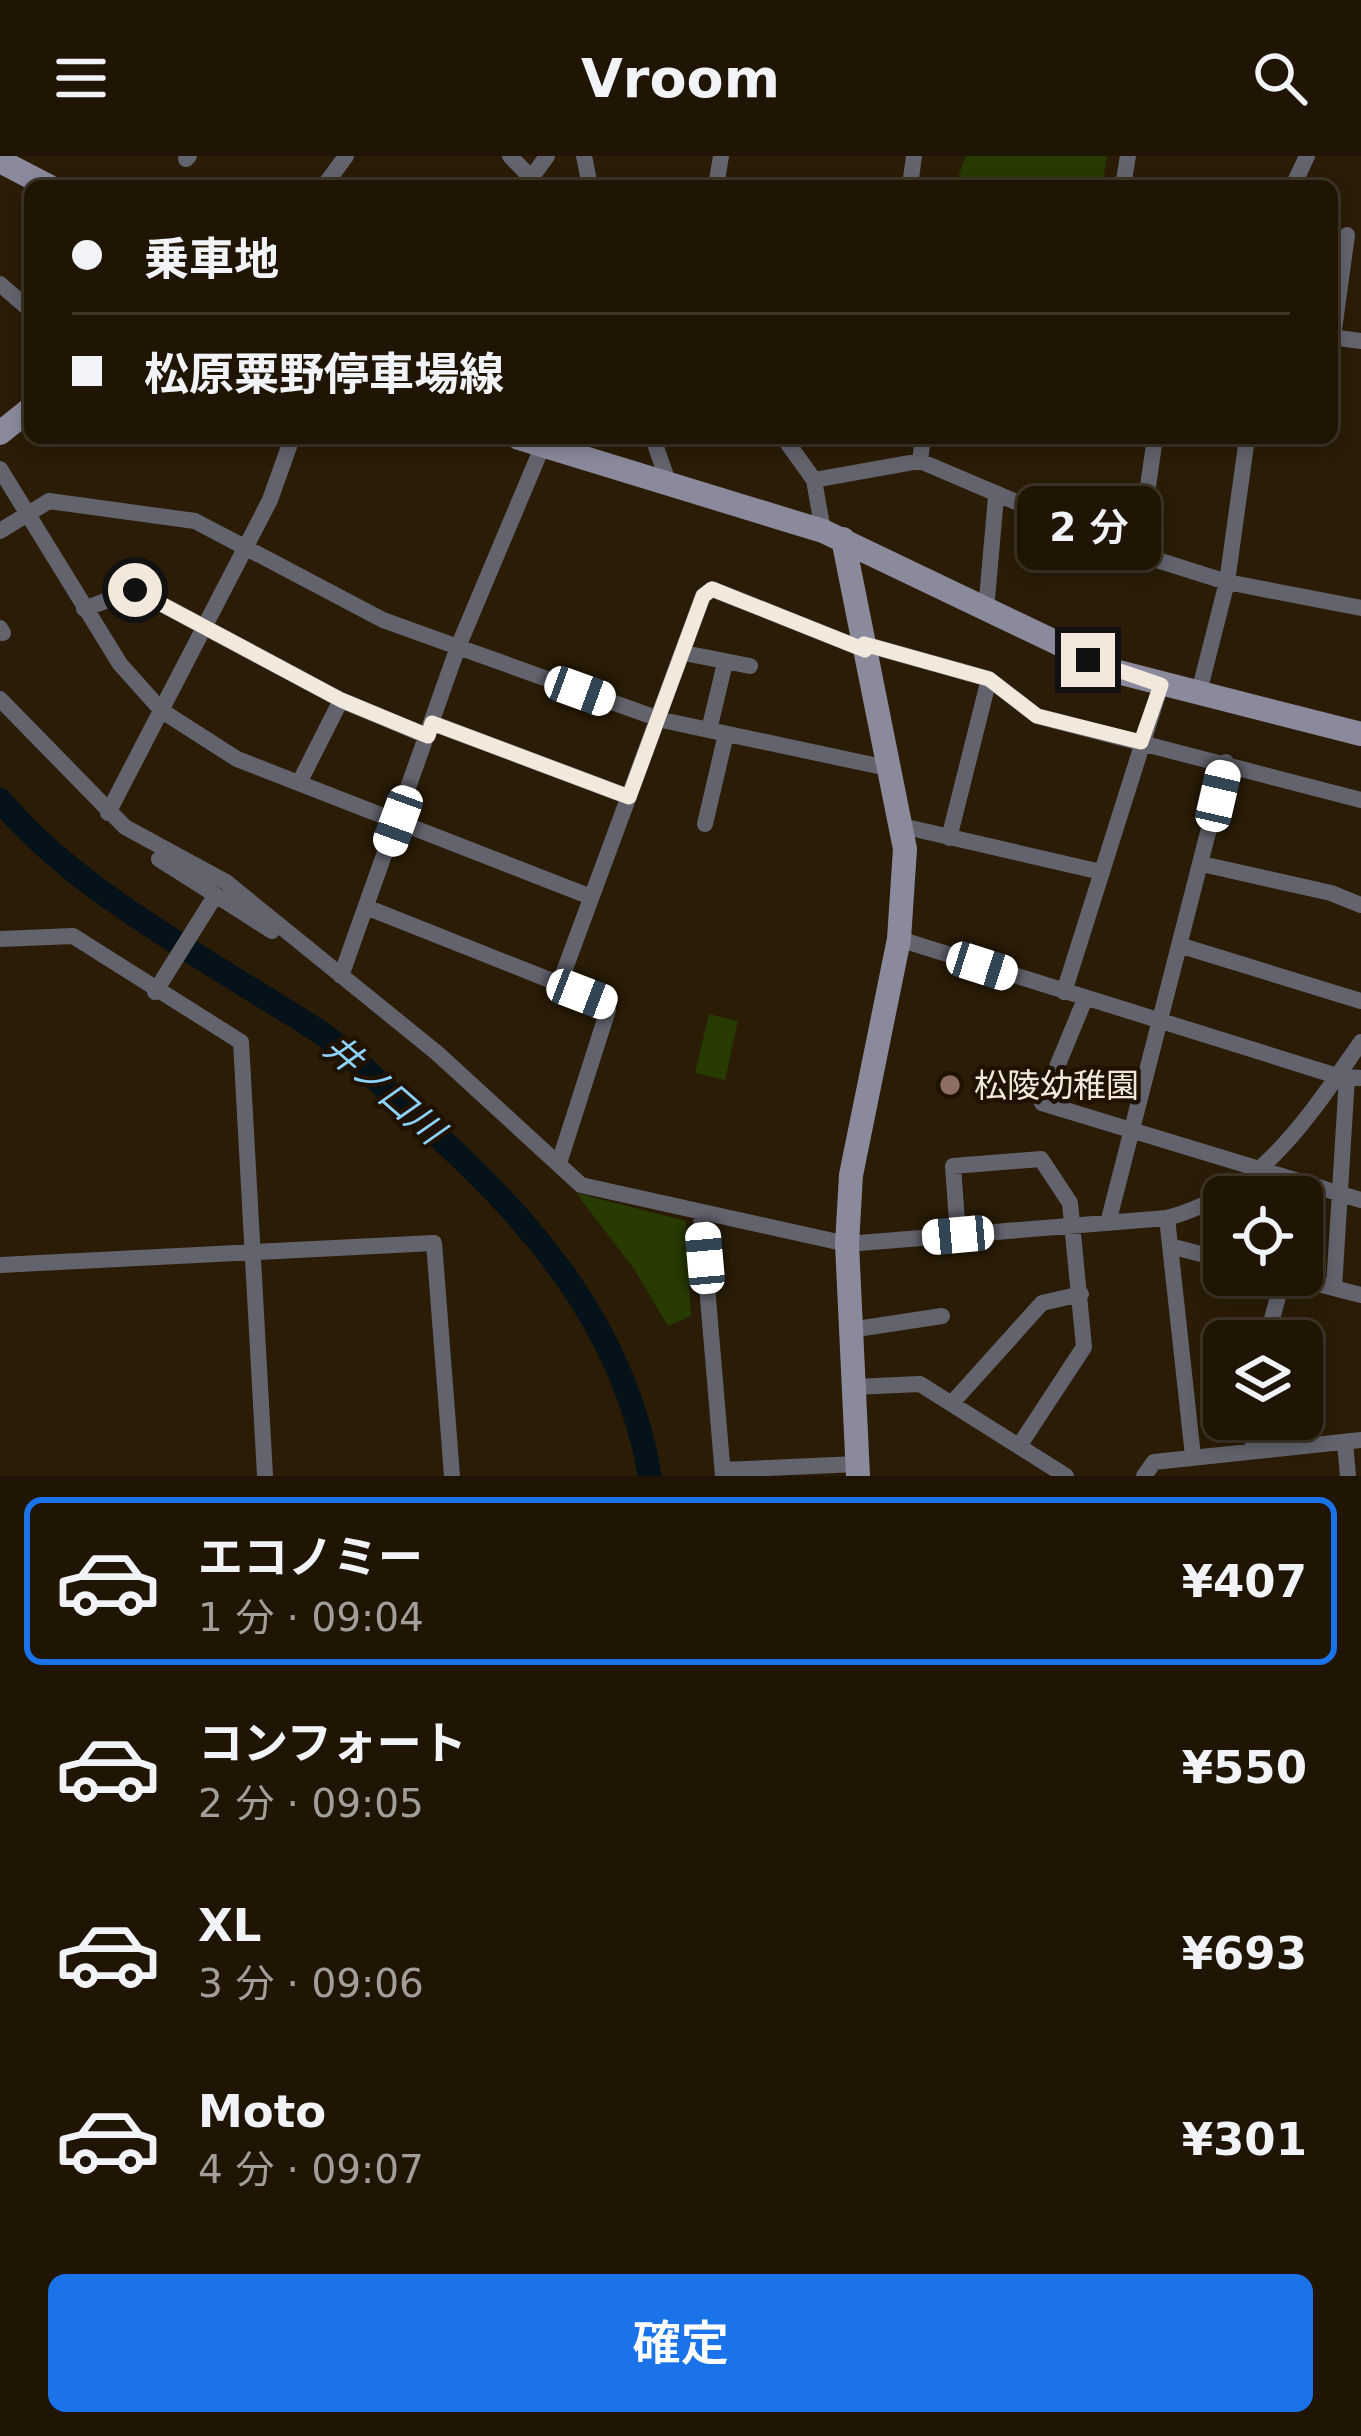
<!DOCTYPE html>
<html lang="ja">
<meta charset="utf-8">
<style>
:root{--surface:#201504;--page:#281e0e;--text:#f1f3f6;--muted:#a29f9a;--line:#3d3426;--accent:#1a73e8}
body{margin:0;font-family:"DejaVu Sans","Noto Sans JP",sans-serif;background:var(--page);color:var(--text);height:100vh;display:flex;flex-direction:column;font-size:45px;white-space:nowrap}
*{box-sizing:border-box;margin:0}
p{font-size:39px;color:var(--muted)}
.icon{flex:none;width:66px;height:66px;fill:none;stroke:currentColor;stroke-width:2;stroke-linecap:round;stroke-linejoin:round}
.map{position:relative;height:1320px;overflow:hidden}
.details{display:flex;flex-direction:column;background:var(--surface);flex:1}
.details>*{flex:none}
.banner{position:absolute;left:24px;top:24px;width:1314px;height:264px;border-radius:18px;box-shadow:0 6px 18px #0003,0 0 0 3px var(--line);display:grid;align-content:center;height:264px;padding:0 48px;background:var(--surface)}
.fabs{position:absolute;left:1203px;top:1020px;display:grid;gap:24px}
.fabs a{display:grid;place-items:center;width:120px;height:120px;border-radius:18px;background:var(--surface);box-shadow:0 6px 18px #0003,0 0 0 3px var(--line);font-size:60px}
.end{position:absolute;width:54px;height:54px;margin:-27px;border:15px solid #f2e9dc;background:#111;box-shadow:0 0 0 6px #111}
.from{border-radius:50%}
.bubble{position:absolute;height:84px;border-radius:18px;background:var(--surface);box-shadow:0 6px 18px #0003,0 0 0 3px var(--line);font-size:39px;font-weight:600;line-height:84px;text-align:center}
.car{position:absolute;width:36px;height:72px;margin:-36px -18px;border-radius:15px;box-shadow:0 0 9px 3px #0007;background:linear-gradient(#fff 24%,#345 0 40%,#fff 0 76%,#345 0 86%,#fff 0)}
.banner b{display:flex;align-items:center;gap:42px;height:114px;font-size:45px}
.banner b+b{border-top:3px solid var(--line)}
.banner i{width:30px;height:30px;background:var(--text)}
ul{padding:21px 0 0;list-style:none}
li{display:flex;align-items:center;gap:36px;height:168px;margin:0 24px 18px;padding:0 24px;border:6px solid transparent;border-radius:18px}
li div{flex:1}
li b{display:block;font-size:45px}
li em{font-style:normal;font-weight:600}
li.active{border-color:var(--accent)}
li>.icon{width:108px;height:108px;stroke-width:1.5}
.button{display:flex;gap:24px;margin-top:auto;padding:24px 48px}
.button a{flex:1;height:138px;border-radius:18px;background:var(--accent);color:#fff;font-size:48px;font-weight:600;line-height:138px;text-align:center}
header{display:flex;justify-content:space-between;align-items:center;height:156px;padding:0 48px;background:var(--surface);font-size:54px;font-weight:600}
.map>svg:first-child{display:block}
</style>
<header><svg class="icon" aria-label="menu" viewBox="0 0 24 24"><path d="M4 6h16M4 12h16M4 18h16"/></svg>Vroom<svg class="icon" aria-label="search" viewBox="0 0 24 24"><circle cx="10" cy="10" r="6"/><path d="M15 15l6 6"/></svg></header>
<div class="map">
<svg width="1361" height="1320" viewBox="0 0 1361 1320">
<rect width="100%" height="100%" fill="#2a1c06"/>
<!-- park -->
<path fill="#273a00" d="M966 0H1107L1102 30 956 26Z
M709 858 738 865 725 924 695 917Z
M576 1037 686 1065 691 1160 668 1170 634 1113Z"/>
<g fill="none" stroke-linecap="round" stroke-linejoin="round">
<!-- river -->
<path stroke="#05121a" stroke-width="24" d="M0 644C76 736 215 808 315 873 350 895 380 929 411 956 526 1058 623 1164 650 1320"/>
<!-- street -->
<path stroke="#63636e" stroke-width="16" d="M510 0 539 30
M584 0 590 30
M186 3 189 0
M526 29 547 0
M324 30 346 0
M716 30 721 0
M910 30 914 0
M1123 30 1128 0
M1293 30 1307 0
M0 128 30 154
M1332 181 1361 185
M1333 181 1347 79
M653 282 668 326
M784 282 814 324 823 375
M920 305 923 282
M0 313 120 508 162 555 237 603 591 741
M814 324 920 305 1138 398 1227 426 1361 452
M0 375 49 345 195 365 383 464 458 491 662 564 892 613
M1138 398 1155 282
M84 453 135 434 341 544 427 580
M986 454 996 341
M0 472 3 477
M864 488 989 523 1037 560 1361 644
M684 497 750 510
M1198 540 1227 426 1247 282
M0 543 125 671 226 726 437 897 581 1029 847 1088 1167 1062C1263 1036 1307 963 1361 886
M432 567 629 641
M709 574 725 507
M299 627 341 544
M108 657 270 344 292 282
M705 668 726 578
M902 670 1101 716
M949 682 989 523
M159 703 272 775
M1202 708 1331 737 1361 749
M366 751 605 846 608 854 560 1004
M0 783 73 780 241 886 265 1320
M899 783 1337 920 1361 922
M1182 790 1361 845
M341 820 458 491 543 289
M559 829 703 440 712 433 865 494
M155 836 215 740
M1064 836 1161 529
M1085 843 1042 947 1361 1044
M701 1059 723 1320
M1167 1062 1193 1300
M1108 1067 1226 606
M958 1080 953 1010 1041 1003 1070 1047 1084 1191 1019 1290
M1170 1090 1224 1104
M0 1109 434 1087 452 1320
M1283 1119 1361 1139
M1334 1132 1347 921
M850 1174 942 1160
M1266 1185 1284 1119
M853 1231 920 1228 1066 1320
M952 1247 1042 1147 1081 1138
M1249 1263 1254 1294
M1345 1287 1348 1320
M723 1314 857 1308
M1144 1320 1154 1306 1361 1284"/>
<!-- secondary -->
<path stroke="#8b8a9c" stroke-width="24" d="M0 5 48 30
M0 277 30 253
M519 282 823 375 1118 516 1361 578
M843 383 905 693 899 783 851 1019 847 1088 858 1320"/>
</g>
<g fill="none" stroke-linecap="round" stroke-linejoin="round">
<!-- route -->
<path stroke="#f2e9dc" stroke-width="15" d="M135 434 341 544 428 580 432 567 629 641 703 440 712 433 865 494 864 488 989 523 1037 560 1141 586 1161 529 1088 504"/>
</g>
<!-- markers -->
<circle fill="#8d6e63" stroke="#201200" stroke-width="4.5" cx="950" cy="929" r="12"/>
<g text-anchor="middle" dominant-baseline="central" stroke-width="9" stroke-linejoin="round" paint-order="stroke">
<!-- poi labels -->
<g font-size="33" fill="#f2e9dc" stroke="#201200" text-anchor="start">
<text x="974" y="929">松陵幼稚園</text>
</g>
<!-- water labels -->
<g font-size="36" font-style="italic" fill="#8cd2fc" stroke="#201200">
<text transform="translate(384 933) rotate(41)">井ノ口川</text>
</g>
</g>
</svg>
<div class="fabs">
<a><svg class="icon" aria-label="locate" viewBox="0 0 24 24"><circle cx="12" cy="12" r="6"/><path d="M12 2v4M12 18v4M2 12h4M18 12h4"/></svg></a>
<a><svg class="icon" aria-label="layers" viewBox="0 0 24 24"><path d="M12 4l9 5-9 5-9-5zM3 14l9 5 9-5"/></svg></a>
</div>
<i class="end from" style="left:135px;top:434px"></i>
<i class="end" style="left:1088px;top:504px"></i>
<div class="bubble" style="left:1017px;top:330px;width:144px">2 分</div>
<i class="car" style="left:580px;top:535px;rotate:110deg"></i>
<i class="car" style="left:1218px;top:640px;rotate:13deg"></i>
<i class="car" style="left:398px;top:665px;rotate:200deg"></i>
<i class="car" style="left:982px;top:810px;rotate:108deg"></i>
<i class="car" style="left:582px;top:838px;rotate:111deg"></i>
<i class="car" style="left:958px;top:1079px;rotate:265deg"></i>
<i class="car" style="left:705px;top:1102px;rotate:355deg"></i>
<div class="banner">
<b><i class="from"></i>乗車地</b>
<b><i></i>松原粟野停車場線</b>
</div>
</div>
<section class="details">
<ul>
<li class="active"><svg class="icon" aria-label="car" viewBox="0 0 24 24"><path d="M5 17H2v-5l4-1 3-4h7l3 4 3 1v5h-3M9 17h6M6 11h13"/><circle cx="7" cy="17" r="2"/><circle cx="17" cy="17" r="2"/></svg><div><b>エコノミー</b><p>1 分 · 09:04</p></div><em>¥407</em></li>
<li><svg class="icon" aria-label="car" viewBox="0 0 24 24"><path d="M5 17H2v-5l4-1 3-4h7l3 4 3 1v5h-3M9 17h6M6 11h13"/><circle cx="7" cy="17" r="2"/><circle cx="17" cy="17" r="2"/></svg><div><b>コンフォート</b><p>2 分 · 09:05</p></div><em>¥550</em></li>
<li><svg class="icon" aria-label="car" viewBox="0 0 24 24"><path d="M5 17H2v-5l4-1 3-4h7l3 4 3 1v5h-3M9 17h6M6 11h13"/><circle cx="7" cy="17" r="2"/><circle cx="17" cy="17" r="2"/></svg><div><b>XL</b><p>3 分 · 09:06</p></div><em>¥693</em></li>
<li><svg class="icon" aria-label="car" viewBox="0 0 24 24"><path d="M5 17H2v-5l4-1 3-4h7l3 4 3 1v5h-3M9 17h6M6 11h13"/><circle cx="7" cy="17" r="2"/><circle cx="17" cy="17" r="2"/></svg><div><b>Moto</b><p>4 分 · 09:07</p></div><em>¥301</em></li>
</ul>
<div class="button"><a>確定</a></div>
</section>
